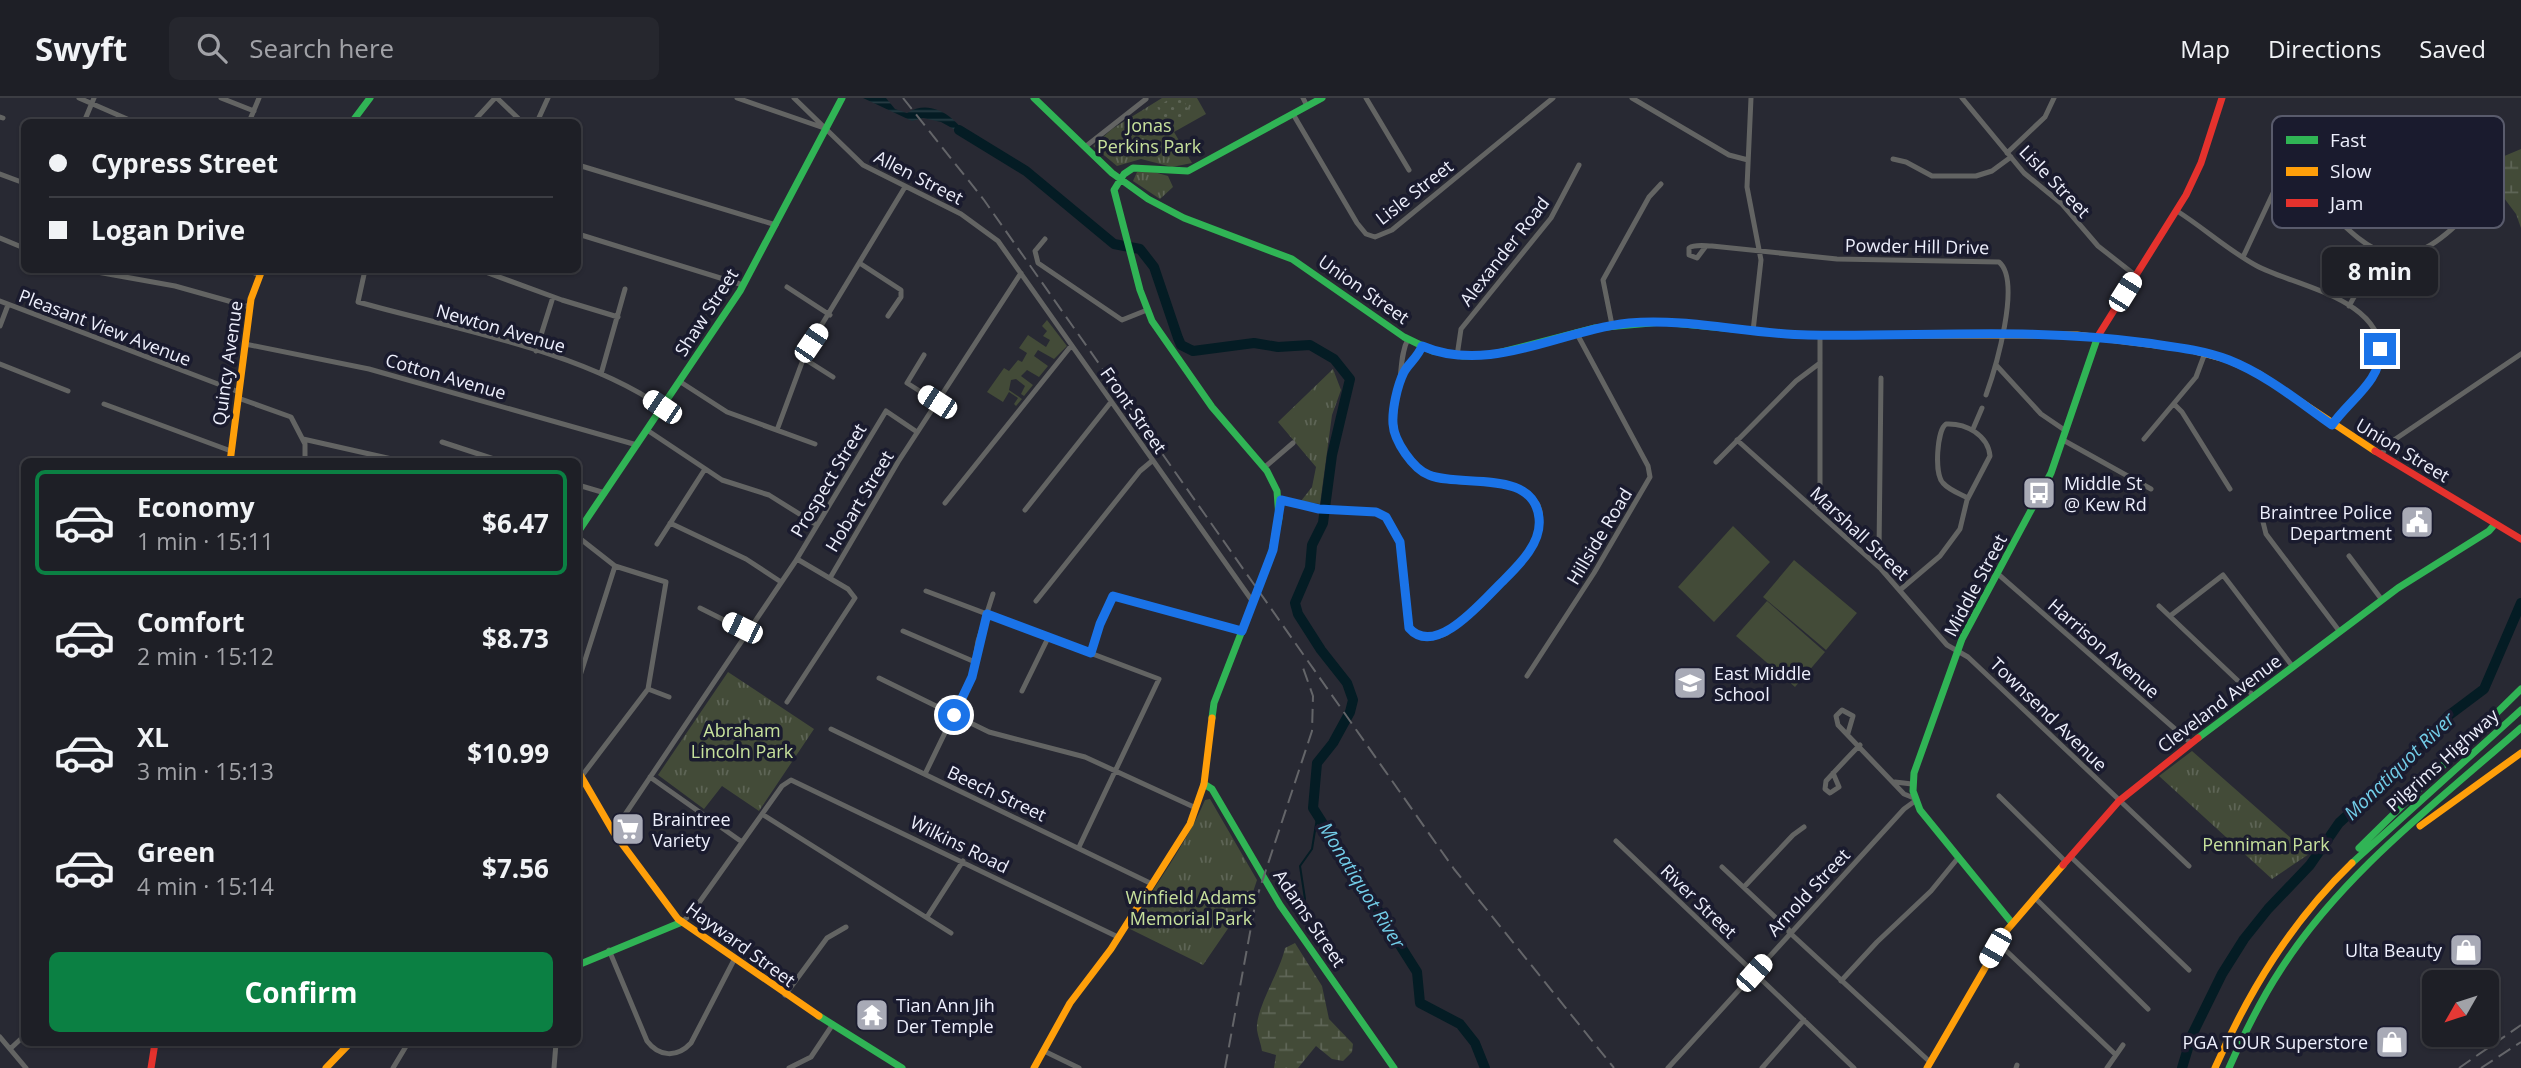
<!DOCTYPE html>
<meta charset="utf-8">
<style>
:root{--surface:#1e1f26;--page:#26272e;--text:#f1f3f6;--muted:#a1a2a7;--line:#3c3d43;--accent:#0b8043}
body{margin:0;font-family:"Open Sans",sans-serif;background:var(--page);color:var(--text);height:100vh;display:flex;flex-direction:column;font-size:26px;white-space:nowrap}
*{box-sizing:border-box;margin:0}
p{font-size:23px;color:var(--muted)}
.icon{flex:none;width:38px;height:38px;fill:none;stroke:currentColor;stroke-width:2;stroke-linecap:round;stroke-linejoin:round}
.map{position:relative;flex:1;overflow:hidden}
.details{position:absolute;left:21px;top:360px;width:560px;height:588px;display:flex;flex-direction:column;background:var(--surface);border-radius:10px;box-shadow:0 2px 5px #0004,0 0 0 2px var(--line)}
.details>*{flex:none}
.top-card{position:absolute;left:21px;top:21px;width:560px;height:154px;border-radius:10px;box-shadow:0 2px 5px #0004,0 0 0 2px var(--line);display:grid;align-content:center;height:154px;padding:0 28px;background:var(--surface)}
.needle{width:46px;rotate:231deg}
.buttons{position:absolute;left:2422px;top:872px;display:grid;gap:14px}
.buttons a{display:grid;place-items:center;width:77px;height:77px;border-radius:10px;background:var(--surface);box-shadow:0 2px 5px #0004,0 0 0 2px var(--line);font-size:35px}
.end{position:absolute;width:32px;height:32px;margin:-16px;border:9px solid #1a73e8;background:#fff;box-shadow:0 0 0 4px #fff}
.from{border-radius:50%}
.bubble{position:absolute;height:49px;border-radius:10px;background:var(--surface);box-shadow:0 2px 5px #0004,0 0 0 2px var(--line);font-size:23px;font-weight:700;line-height:49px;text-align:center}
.car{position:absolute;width:21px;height:42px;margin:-21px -10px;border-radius:9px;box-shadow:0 0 5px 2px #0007;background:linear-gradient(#fff 24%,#345 0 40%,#fff 0 76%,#345 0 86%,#fff 0)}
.top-card b{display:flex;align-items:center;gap:24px;height:66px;font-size:26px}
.top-card b+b{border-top:2px solid var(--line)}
.top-card i{width:18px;height:18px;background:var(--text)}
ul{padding:12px 0 0;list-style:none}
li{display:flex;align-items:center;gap:21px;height:105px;margin:0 14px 10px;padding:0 14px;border:4px solid transparent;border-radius:10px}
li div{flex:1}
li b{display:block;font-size:26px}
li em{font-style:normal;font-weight:700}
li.on{border-color:var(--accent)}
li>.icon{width:63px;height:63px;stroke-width:1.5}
.primary-button{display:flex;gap:14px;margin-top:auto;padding:14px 28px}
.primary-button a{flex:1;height:80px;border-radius:10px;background:var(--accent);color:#fff;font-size:28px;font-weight:700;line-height:80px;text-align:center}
header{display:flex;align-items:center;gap:42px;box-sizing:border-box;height:98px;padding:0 35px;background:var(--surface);border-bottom:2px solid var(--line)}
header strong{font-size:33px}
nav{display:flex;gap:38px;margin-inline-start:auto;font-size:24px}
.search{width:490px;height:63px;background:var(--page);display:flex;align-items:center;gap:18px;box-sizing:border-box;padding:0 24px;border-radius:10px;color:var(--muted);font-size:26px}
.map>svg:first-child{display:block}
</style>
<header>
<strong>Swyft</strong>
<div class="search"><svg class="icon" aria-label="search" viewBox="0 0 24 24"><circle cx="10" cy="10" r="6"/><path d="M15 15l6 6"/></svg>Search here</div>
<nav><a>Map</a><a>Directions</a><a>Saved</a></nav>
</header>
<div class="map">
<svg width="2521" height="970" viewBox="0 0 2521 970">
<defs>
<pattern id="wetland-marsh" width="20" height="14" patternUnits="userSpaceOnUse" patternTransform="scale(1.75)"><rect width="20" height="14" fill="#434b38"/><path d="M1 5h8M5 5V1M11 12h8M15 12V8" fill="none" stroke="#5e6556"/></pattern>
<pattern id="park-tufts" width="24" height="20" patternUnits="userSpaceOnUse" patternTransform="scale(1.75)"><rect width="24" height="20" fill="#434b38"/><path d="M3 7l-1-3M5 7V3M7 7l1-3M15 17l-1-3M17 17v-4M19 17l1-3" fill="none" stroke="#5e6556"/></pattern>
<pattern id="garden-dots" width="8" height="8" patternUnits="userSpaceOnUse" patternTransform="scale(1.75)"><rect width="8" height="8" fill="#434b38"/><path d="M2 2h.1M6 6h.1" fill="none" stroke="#5e6556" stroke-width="1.8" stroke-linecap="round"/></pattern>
<pattern id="water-rules" width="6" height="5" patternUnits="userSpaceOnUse" patternTransform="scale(1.75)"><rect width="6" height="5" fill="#041c24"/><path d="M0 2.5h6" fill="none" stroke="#293d45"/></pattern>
</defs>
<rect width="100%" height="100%" fill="#282933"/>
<!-- grass -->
<path fill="#434b38" d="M1047 222 1067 248 1054 261 1038 252 1034 258 1048 268 1039 279 1027 272 1021 278 1033 287 1024 298 1021 296 1025 288 1016 281 1011 282 1009 292 1022 301 1016 308 1014 306 1018 300 1009 294 1003 304 987 294 1004 270 1009 273 1018 262 1022 264 1027 255 1019 250 1028 237 1046 249 1050 242 1043 238 1047 233 1042 228Z
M1733 428 1770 464 1714 524 1678 489Z
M1794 462 1857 515 1826 552 1763 499Z
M1767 503 1825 554 1795 589 1736 538Z"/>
<!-- wetland -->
<path fill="url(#wetland-marsh)" d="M2521 51V130L2516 116 2498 92 2495 67 2502 59Z
M1295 845 1322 888 1329 921 1353 946 1352 954 1343 963 1332 961 1316 948 1298 970H1274L1276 957 1262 953C1261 946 1258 939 1257 932 1255 911 1280 874 1285 850Z"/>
<!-- park -->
<path fill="url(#park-tufts)" d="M1162 0H1197L1206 16 1174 34 1192 65 1172 69 1141 61 1117 68 1093 48 1112 31Z
M1147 72 1168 78 1173 89 1160 101 1133 83 1137 74Z
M1333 271 1341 292 1332 317 1320 406 1301 403 1312 389 1316 369 1278 324Z
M728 574 814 631 759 713 722 688 704 711 658 677Z
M2192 653 2309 756 2272 781 2159 678Z
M1210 701 1257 782 1253 794 1203 867 1130 831C1154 787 1185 749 1205 702Z"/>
<!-- garden -->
<path fill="url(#garden-dots)" d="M1171 0H1182L1192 18 1170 31 1157 9Z"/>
<!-- water -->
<path fill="url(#water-rules)" d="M863 0H886L895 11 907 15C931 0 955 19 968 39L941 24 923 20 912 23Z"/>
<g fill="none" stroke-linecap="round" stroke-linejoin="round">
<!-- stream -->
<path stroke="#041c24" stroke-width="2" d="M1298 818 1305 801 1300 768 1312 751 1317 720"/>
<!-- river -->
<path stroke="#041c24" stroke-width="10" d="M959 32 1026 73 1114 146 1140 151 1154 169 1178 240 1181 247 1193 253 1254 245 1278 249 1310 247 1334 261 1350 281 1332 357 1323 425 1312 447 1310 470 1295 505 1298 516 1321 552 1347 585 1353 602 1350 614 1333 645 1317 665 1313 710 1417 874 1420 905 1460 926 1475 945 1485 970
M2182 970 2192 937 2222 876 2244 841 2268 811 2310 767 2339 725 2417 653 2448 618 2484 591 2521 505"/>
<!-- street -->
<path stroke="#636463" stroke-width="5" d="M79 0 134 24
M221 0 254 13
M497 0 522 24
M737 0 824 30
M794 0 863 67 961 116 998 143 1253 504
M1303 0 1307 8
M1366 0 1409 72
M1632 0 1729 57 1748 62
M1751 0 1747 89 1761 162 1753 233
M1962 0 2024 75 2062 106 2098 148 2135 177
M1293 16 1357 125 1366 136 1375 139 1392 132 1553 0
M0 19 3 20
M84 24 94 0
M249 24 259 0
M473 24 495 0
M537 24 548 0
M1085 49 1146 1
M2007 55 2045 19 2054 0
M1893 61 1906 64 1932 78H1976L1992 73 2011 59
M578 67 776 127
M0 76 24 85
M2177 113C2204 130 2229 153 2257 168 2294 188 2389 201 2380 263 2376 287 2346 306 2332 327
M578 136 743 187
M0 140 24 150
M1045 141 1035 153 1038 165 1122 222 1147 212
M1706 148 1697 160 1689 157V150C1695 146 1705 148 1712 148L1837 161 1999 164C2022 183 1995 272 1986 297
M2243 159 2274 93 2287 82 2302 87C2366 147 2393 196 2470 113
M861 166 901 192V199L888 218
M86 172 175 188 250 209
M247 172 260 177
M365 172 358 204C454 231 579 252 662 309
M480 172 562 202 618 219
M787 189 830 217
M0 203 239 294
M2349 208 2379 155
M1612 227 1603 182 1649 99 1661 86
M0 228 8 207
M245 246 369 271 637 347
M536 253 553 199
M924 257 907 285 937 304
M1457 258 1461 231 1551 120 1579 67
M803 260 833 279
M0 266 68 293
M1997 268 2041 316 2066 333
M601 276 625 191
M1403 276 1422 248
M679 283 727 314 815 346
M238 300 291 319 305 346V364
M104 306 231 353
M2174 306 2182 314 2230 391
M1973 331 1982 310
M647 332 722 382 769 397 817 427
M777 332 807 251 905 89
M303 341 405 364
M2144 341 2196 279 2205 255
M1737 342 1881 471 1947 547 1968 559 2189 768
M2063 342 2151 391
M442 344 503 364
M2381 356 2394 342 2521 256
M87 364H88
M1716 364 1796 283 1820 265
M1265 369 1293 345
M578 387 605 395
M1279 403 1319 411 1376 414 1386 419 1399 441 1407 524C1413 541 1433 542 1447 535 1473 513 1591 418 1516 390 1489 379 1453 390 1427 376 1419 372 1414 364 1408 357 1391 336 1393 319 1398 293 1402 276 1400 256 1408 241
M945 405 1071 248
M1814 411 1820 401V237
M1025 412 1111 304
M2263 424 2266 436 2340 534
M670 425 746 461 781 484
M578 439 615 468 666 484 648 591 581 679
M657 446 705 371
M2349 458 2382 502
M1874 464 1879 454 1881 280
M1998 476 2191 645
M830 480 898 364 1021 175
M1900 492 1940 458 1960 431 1967 402 1990 358C1988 337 1966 325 1946 326 1937 332 1934 376 1943 385 1949 392 1960 396 1968 400
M926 493 1159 581 1079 749
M1036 503 1140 373 1152 363
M2159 508 2254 598
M700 510 748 534
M2170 518 2223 477 2293 569
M903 533 975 564
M1091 555 1100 526 1113 498 1242 533
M1527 578 1594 475 1650 379 1648 368 1576 234
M879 580 989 634 1085 659 1196 710
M578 584 615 468
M648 591 669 599
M1022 593 1048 540
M787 604 855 500 848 491 797 461
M831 631 1150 785
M1848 635 1853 618 1842 612 1836 618 1838 627 1904 696 1914 700
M1833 675 1839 689 1830 695 1825 691 1826 683C1837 671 1848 659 1860 647
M925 676 972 579 978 543 993 496
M650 679 742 744
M1895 684 1912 686
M1999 698 2065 763
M762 716 951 835
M611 730 622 721 795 464 886 313 917 334
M1616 743 1854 970
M2070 758 2189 872
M1722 769 1790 833
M1744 789 1793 737 1804 729
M2034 799 2148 911
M927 819 963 763
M682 824 691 816 782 688 791 682 1118 839
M1789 834 1930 964
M1998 845 2116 957
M609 852 647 943C659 959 677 960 691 945L734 862
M1841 883 1877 844 1931 793 1958 760
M785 897 827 840 846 829
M0 939 26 970
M10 951 24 938
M1044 953 1079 970
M393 970 408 945
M554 970 556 945
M789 970 811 959 833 926
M1668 970 1904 711 1915 703
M1762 970 1804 922
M2016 970 2017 967
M2107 970 2123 947"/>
<!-- fast -->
<path stroke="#30b455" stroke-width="7" d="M1034 0 1112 75 1148 101 1184 120 1292 161 1404 239 1433 253 1463 258 1490 257 1595 230 1662 224 1795 237H1921
M352 24 370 0
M578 434 740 193 842 0
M1212 620 1214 605 1271 458 1279 420 1277 393 1267 373 1212 309 1152 223 1140 192 1114 92 1124 76 1133 70 1188 73 1322 0
M2198 640 2398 490 2489 433 2495 426
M1204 686 1212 691 1280 807 1394 970
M2359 750 2521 591
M2352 765 2521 612
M2012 825 1920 712 1913 693 1914 675 1962 541 2051 375 2098 238
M578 867 682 824
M819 918 902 970
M2229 970C2244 936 2260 903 2281 871 2342 776 2437 704 2521 630"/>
<!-- slow -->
<path stroke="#ff9f0a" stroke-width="7" d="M1921 237H2077L2188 251 2226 261 2259 276 2375 353
M230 364 251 201 262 172
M578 673 614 735 678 821 819 918
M2420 728 2521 655
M326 970 350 945
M1034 970 1070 905 1111 851 1190 726 1204 686 1212 620
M1927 970 2007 832 2063 767
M2215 970C2249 893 2291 824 2352 765"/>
<!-- jam -->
<path stroke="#e5322d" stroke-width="7" d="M2098 238 2186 97 2201 65 2222 0
M2375 353 2521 441
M2063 767 2119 703 2198 640
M151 970 155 945"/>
<!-- rail -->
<path stroke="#646569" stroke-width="2" stroke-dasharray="14 7" stroke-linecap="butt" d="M903 0 984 102 1454 771 1614 970
M1225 970 1256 802 1312 633 1313 598 1301 564
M2459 970 2521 927
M2481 970 2521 944"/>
</g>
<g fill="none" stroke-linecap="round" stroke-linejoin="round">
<!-- route -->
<path stroke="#1a73e8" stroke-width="9" d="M954 617 972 579 987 516 1091 555 1100 526 1113 498 1242 533 1273 452 1281 402 1319 411 1376 414 1386 419 1400 444 1409 530C1436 561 1484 501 1503 483 1519 467 1542 445 1539 420 1534 370 1461 390 1429 377 1413 371 1394 343 1393 326 1392 312 1397 288 1404 274 1409 265 1418 259 1422 248 1490 277 1560 232 1629 225 1689 220 1748 236 1808 237 1921 239 2034 229 2147 245 2175 249 2203 252 2229 262 2267 277 2299 304 2332 327 2349 302 2382 283 2380 251"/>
</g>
<!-- icons -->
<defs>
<symbol id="bus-square" viewBox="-11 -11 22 22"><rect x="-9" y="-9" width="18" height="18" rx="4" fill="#a8aab6" stroke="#1a1b2e"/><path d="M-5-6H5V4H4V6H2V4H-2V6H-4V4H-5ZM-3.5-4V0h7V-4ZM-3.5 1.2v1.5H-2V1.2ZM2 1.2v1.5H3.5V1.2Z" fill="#fff"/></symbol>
<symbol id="civic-square" viewBox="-11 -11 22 22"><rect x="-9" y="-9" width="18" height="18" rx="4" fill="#a8aab6" stroke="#1a1b2e"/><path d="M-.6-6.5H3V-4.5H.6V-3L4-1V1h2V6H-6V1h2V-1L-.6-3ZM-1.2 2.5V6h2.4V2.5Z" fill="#fff"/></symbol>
<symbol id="school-square" viewBox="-11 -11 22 22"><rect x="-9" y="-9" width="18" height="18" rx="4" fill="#a8aab6" stroke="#1a1b2e"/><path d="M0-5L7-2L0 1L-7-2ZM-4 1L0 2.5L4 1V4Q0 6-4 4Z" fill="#fff"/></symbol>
<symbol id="supermarket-square" viewBox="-11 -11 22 22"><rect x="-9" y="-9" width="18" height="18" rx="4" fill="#a8aab6" stroke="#1a1b2e"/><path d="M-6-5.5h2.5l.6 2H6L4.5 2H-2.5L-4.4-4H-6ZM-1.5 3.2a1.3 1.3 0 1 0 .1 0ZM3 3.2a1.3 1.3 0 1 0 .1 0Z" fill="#fff"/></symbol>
<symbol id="shop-square" viewBox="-11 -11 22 22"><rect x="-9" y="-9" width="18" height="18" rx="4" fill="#a8aab6" stroke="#1a1b2e"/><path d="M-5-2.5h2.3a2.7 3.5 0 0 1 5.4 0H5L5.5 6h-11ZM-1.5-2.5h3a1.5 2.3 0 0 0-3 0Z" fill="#fff"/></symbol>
<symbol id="temple-square" viewBox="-11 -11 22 22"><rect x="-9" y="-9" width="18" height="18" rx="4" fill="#a8aab6" stroke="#1a1b2e"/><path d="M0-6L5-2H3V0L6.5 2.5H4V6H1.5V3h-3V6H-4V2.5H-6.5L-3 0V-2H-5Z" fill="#fff"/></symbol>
</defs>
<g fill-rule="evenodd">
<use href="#bus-square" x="2020" y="376" width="38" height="38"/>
<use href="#civic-square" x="2398" y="405" width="38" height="38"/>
<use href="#school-square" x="1671" y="566" width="38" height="38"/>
<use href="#supermarket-square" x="609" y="712" width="38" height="38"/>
<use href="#shop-square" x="2447" y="833" width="38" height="38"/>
<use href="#temple-square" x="853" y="898" width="38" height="38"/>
<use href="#shop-square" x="2373" y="925" width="38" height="38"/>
</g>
<g text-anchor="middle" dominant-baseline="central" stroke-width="7" stroke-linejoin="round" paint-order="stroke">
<!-- park labels -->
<g font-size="18" fill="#c7e19c" stroke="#1a1b2e">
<text x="1149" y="27">Jonas<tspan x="1149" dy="21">Perkins Park</tspan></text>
<text x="742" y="632">Abraham<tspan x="742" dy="21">Lincoln Park</tspan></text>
<text x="2266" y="746">Penniman Park</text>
<text x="1191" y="799">Winfield Adams<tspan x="1191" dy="21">Memorial Park</tspan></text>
</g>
<!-- street labels -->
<g font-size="18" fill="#edeffc" stroke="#1a1b2e">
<text transform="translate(919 79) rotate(27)">Allen Street</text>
<text transform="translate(2055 83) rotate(46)">Lisle Street</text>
<text transform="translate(1414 94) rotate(-38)">Lisle Street</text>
<text transform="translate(1917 148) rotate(1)">Powder Hill Drive</text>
<text transform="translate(1504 153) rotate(-52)">Alexander Road</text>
<text transform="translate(1364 191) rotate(35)">Union Street</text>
<text transform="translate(706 214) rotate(-57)">Shaw Street</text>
<text transform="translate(105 229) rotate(21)">Pleasant View Avenue</text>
<text transform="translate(501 230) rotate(16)">Newton Avenue</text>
<text transform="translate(227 265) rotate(-82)">Quincy Avenue</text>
<text transform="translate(446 278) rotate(16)">Cotton Avenue</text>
<text transform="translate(1134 312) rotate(55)">Front Street</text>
<text transform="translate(2403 352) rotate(31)">Union Street</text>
<text transform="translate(828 382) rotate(-59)">Prospect Street</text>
<text transform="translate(859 403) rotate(-59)">Hobart Street</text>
<text transform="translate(1860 435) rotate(43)">Marshall Street</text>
<text transform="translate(1599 438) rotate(-59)">Hillside Road</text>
<text transform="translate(1975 487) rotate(-62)">Middle Street</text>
<text transform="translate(2104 550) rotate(41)">Harrison Avenue</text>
<text transform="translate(2219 605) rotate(-37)">Cleveland Avenue</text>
<text transform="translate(2049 616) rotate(44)">Townsend Avenue</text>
<text transform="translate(2442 662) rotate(-42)">Pilgrims Highway</text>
<text transform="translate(997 695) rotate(25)">Beech Street</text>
<text transform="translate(960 746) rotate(26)">Wilkins Road</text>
<text transform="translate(1808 794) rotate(-47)">Arnold Street</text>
<text transform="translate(1699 803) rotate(44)">River Street</text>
<text transform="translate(1310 820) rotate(56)">Adams Street</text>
<text transform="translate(741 846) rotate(36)">Hayward Street</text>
</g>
<!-- poi labels -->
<g font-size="18" fill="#edeffc" stroke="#1a1b2e" text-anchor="start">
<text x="2064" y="385">Middle St<tspan x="2064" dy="21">@ Kew Rd</tspan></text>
<text x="2392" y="414" text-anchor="end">Braintree Police<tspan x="2392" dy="21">Department</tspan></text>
<text x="1714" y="575">East Middle<tspan x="1714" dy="21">School</tspan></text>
<text x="652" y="721">Braintree<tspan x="652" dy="21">Variety</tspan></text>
<text x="2442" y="852" text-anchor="end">Ulta Beauty</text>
<text x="896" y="907">Tian Ann Jih<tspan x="896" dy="21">Der Temple</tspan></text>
<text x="2368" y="944" text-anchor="end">PGA TOUR Superstore</text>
</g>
<!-- water labels -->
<g font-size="19" font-style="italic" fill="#72cde8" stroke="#1a1b2e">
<text transform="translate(2399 668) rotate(-44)">Monatiquot River</text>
<text transform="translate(1362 787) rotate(58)">Monatiquot River</text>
</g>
</g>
<!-- legend -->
<rect x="2272" y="18" width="232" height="112" rx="10" fill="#1a1b2e" stroke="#595b6c" stroke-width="2"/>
<rect x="2286" y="38" width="32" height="8" fill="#30b455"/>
<rect x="2286" y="69" width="32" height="9" fill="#ff9f0a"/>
<rect x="2286" y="101" width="32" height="8" fill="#e5322d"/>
<g font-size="19" fill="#edeffc">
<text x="2330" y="49">Fast</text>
<text x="2330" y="80">Slow</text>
<text x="2330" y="112">Jam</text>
</g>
</svg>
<div class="buttons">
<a><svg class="needle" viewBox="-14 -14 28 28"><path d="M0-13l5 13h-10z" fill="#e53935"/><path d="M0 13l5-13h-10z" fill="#a1a2a7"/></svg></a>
</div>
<i class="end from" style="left:954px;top:617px"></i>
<i class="end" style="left:2380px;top:251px"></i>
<div class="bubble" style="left:2322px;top:149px;width:116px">8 min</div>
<i class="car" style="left:2125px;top:194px;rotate:32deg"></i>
<i class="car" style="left:811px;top:245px;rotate:34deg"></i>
<i class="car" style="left:937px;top:304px;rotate:303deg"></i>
<i class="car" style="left:662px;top:309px;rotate:304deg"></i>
<i class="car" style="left:742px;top:530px;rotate:296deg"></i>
<i class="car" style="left:1995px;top:850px;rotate:210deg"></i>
<i class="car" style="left:1754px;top:875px;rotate:42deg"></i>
<div class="top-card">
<b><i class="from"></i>Cypress Street</b>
<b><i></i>Logan Drive</b>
</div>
<section class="details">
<ul>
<li class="on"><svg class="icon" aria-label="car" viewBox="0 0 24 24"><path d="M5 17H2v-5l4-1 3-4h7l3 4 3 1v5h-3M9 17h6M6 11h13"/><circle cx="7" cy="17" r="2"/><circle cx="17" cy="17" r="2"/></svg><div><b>Economy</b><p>1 min · 15:11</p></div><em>$6.47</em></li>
<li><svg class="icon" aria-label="car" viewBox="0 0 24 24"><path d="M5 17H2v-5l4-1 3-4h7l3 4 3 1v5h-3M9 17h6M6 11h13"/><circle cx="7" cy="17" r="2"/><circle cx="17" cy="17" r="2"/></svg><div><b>Comfort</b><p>2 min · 15:12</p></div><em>$8.73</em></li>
<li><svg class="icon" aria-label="car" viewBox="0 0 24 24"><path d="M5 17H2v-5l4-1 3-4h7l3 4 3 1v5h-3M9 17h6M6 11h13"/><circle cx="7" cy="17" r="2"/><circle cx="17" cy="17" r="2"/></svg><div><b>XL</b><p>3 min · 15:13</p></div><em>$10.99</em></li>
<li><svg class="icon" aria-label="car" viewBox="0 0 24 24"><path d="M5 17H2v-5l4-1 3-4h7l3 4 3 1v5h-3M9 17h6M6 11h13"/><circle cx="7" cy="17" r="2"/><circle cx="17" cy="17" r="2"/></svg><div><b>Green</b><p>4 min · 15:14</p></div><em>$7.56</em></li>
</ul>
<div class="primary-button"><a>Confirm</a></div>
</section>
</div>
